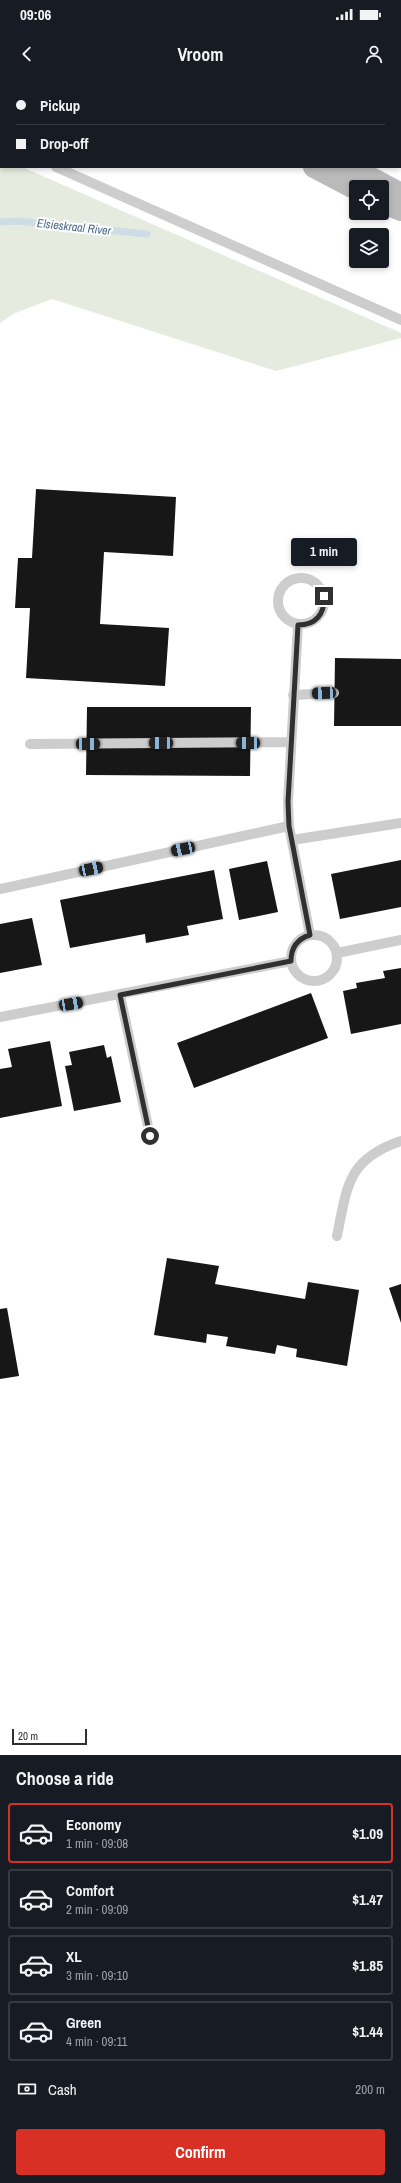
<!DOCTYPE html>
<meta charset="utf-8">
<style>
:root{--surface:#171b24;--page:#20242c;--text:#f1f3f6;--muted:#9ea1a6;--line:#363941;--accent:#d93025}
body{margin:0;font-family:"Archivo Narrow",sans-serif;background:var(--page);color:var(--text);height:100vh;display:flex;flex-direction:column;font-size:15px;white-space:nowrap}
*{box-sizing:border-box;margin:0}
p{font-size:13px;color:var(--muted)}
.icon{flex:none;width:22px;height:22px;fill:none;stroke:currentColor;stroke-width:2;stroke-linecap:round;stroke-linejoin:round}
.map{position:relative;height:1675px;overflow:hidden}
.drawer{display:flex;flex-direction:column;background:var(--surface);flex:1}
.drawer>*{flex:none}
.top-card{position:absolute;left:0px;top:0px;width:401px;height:88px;box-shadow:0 2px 6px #0003;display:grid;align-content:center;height:88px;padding:0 16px;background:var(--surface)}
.controls{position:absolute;left:349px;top:100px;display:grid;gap:8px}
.controls a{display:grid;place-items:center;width:40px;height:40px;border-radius:4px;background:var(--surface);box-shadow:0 2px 6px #0003;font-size:20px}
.scale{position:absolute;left:12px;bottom:10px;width:75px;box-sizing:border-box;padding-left:4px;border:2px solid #303030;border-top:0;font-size:11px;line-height:14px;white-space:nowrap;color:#303030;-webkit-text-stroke:3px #fff;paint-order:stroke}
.end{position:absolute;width:18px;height:18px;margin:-9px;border:5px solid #303030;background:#fff;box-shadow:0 0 0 2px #fff}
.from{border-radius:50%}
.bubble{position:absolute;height:28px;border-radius:4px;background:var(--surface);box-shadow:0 2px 6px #0003;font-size:13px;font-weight:800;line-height:28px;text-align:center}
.car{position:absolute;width:12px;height:24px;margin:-12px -6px;border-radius:5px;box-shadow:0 0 3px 1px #0007;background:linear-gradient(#222 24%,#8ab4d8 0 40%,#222 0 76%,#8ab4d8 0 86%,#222 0)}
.top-card b{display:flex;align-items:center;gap:14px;height:38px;font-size:15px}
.top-card b+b{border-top:1px solid var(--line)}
.top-card i{width:10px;height:10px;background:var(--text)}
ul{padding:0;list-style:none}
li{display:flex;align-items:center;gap:12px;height:60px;margin:0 8px 6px;padding:0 8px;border:2px solid var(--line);border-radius:4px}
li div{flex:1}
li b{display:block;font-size:15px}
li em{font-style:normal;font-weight:800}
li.active{border-color:var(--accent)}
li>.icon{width:36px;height:36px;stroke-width:1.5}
h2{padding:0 16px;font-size:18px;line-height:48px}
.pay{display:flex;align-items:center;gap:10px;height:44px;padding:0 16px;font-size:15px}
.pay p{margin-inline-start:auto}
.primary-button{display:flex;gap:8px;margin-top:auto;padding:8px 16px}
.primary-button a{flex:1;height:46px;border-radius:4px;background:var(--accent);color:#fff;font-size:16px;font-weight:800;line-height:46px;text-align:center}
.status{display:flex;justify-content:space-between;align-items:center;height:28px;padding:0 20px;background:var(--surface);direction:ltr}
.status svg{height:11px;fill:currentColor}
header{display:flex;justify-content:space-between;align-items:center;height:52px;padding:0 16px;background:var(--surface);font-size:18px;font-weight:800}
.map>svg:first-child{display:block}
</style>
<div class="status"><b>09:06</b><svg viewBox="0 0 49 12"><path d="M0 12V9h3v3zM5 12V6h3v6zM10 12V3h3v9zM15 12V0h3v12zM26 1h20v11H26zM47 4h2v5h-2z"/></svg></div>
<header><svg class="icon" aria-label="back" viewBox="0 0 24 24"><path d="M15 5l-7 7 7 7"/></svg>Vroom<svg class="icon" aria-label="person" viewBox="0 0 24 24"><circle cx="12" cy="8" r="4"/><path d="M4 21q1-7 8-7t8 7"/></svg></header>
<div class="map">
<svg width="401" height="1675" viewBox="0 0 401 1675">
<rect width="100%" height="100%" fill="#fff"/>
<!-- green -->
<path fill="#e5ebdf" d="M0 77 1 87H22L401 253V258L276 291 52 219 13 234 0 243Z"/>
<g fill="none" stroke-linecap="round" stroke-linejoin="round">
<!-- stream -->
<path stroke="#cedce8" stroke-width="7" d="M0 142 18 141 147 154"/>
</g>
<!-- building -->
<path fill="#171717" d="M36 409 176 417 173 476 104 472 100 544 169 548 165 606 26 598 30 528H15L18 478H32Z
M335 578 401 579V646H334Z
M87 627H251L250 696 86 695Z
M401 780V827L340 839 331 794Z
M267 781 278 832 239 840 229 789Z
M214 790 223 839 187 846 189 855 146 863 145 854 70 868 60 820Z
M32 838 42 885 0 893V844Z
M401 888V944L351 954 343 911 357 908 356 903 385 898 383 891Z
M311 913 328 958 194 1008 177 963Z
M50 961 62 1026 0 1038V989L12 987 8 969Z
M104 965 107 978 111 976 121 1022 74 1031 65 986 72 985 69 972Z
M167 1178 219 1186 215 1204 305 1219 308 1202 359 1210 347 1286 296 1277 297 1269 277 1265 275 1274 226 1266 228 1257 207 1254 206 1263 154 1255Z
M401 1204V1243L389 1208Z
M7 1228 19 1296 0 1299V1229Z"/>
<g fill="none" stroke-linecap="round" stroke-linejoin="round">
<!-- service -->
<path stroke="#cdcdcd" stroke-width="10" d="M0 63 1 64
M56 87 401 240
M278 521a23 23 0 1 1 46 0a23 23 0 1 1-46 0Z
M298 545 288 722 289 746 310 855
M293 615 334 613
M30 664 291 662
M292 760 401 743
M0 809 289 746
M291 878a23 23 0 1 1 46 0a23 23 0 1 1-46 0Z
M337 873 401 860
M120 915 150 1056
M0 937 291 881
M337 1156C347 1107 347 1079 401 1061"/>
<!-- secondary -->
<path stroke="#bababa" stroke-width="22" d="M155 0 157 1
M314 87 356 109
M351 87 401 114
M382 122 401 130"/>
</g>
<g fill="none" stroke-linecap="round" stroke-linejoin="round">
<!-- route -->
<path stroke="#303030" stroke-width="5" d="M150 1056 120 915 291 881C291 868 297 859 310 855L289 746 288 722 298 545C316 545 325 534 324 516"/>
</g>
<g text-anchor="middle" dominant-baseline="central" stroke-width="4" stroke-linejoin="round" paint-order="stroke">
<!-- water labels -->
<g font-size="12" font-style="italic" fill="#476a88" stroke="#fff">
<text transform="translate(74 147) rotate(6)">Elsieskraal River</text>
</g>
</g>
</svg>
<div class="controls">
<a><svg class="icon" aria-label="locate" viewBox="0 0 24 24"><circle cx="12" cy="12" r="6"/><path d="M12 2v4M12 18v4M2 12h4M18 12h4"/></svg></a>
<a><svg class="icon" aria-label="layers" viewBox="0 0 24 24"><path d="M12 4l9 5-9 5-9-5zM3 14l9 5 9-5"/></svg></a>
</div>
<div class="scale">20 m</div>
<i class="end from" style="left:150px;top:1056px"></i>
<i class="end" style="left:324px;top:516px"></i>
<div class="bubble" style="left:291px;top:458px;width:66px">1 min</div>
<i class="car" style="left:324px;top:613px;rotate:268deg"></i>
<i class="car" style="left:161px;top:663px;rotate:270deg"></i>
<i class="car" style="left:248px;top:663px;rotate:270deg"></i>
<i class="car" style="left:88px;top:664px;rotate:90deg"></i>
<i class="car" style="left:183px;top:769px;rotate:258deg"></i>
<i class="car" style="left:91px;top:789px;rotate:78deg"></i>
<i class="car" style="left:71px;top:924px;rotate:80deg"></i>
<div class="top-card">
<b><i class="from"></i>Pickup</b>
<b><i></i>Drop-off</b>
</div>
</div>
<section class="drawer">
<h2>Choose a ride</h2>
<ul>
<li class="active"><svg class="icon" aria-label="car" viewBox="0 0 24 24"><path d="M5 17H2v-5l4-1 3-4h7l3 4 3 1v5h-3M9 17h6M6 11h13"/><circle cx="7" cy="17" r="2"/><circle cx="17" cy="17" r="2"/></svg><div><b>Economy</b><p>1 min · 09:08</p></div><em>$1.09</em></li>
<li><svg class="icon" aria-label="car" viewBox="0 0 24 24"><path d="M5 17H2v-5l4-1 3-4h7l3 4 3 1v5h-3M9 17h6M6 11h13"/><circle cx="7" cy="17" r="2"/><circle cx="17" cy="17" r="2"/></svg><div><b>Comfort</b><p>2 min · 09:09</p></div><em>$1.47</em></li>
<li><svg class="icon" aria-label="car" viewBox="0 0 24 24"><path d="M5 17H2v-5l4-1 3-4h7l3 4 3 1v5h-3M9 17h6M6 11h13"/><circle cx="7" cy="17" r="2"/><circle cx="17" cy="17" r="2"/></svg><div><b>XL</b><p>3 min · 09:10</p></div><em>$1.85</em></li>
<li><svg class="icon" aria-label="car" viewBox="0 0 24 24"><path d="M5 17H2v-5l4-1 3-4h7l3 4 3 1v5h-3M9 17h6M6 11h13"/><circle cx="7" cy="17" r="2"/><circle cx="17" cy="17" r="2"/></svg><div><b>Green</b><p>4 min · 09:11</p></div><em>$1.44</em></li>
</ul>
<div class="pay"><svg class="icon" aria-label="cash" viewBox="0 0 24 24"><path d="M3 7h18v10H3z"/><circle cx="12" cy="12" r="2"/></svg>Cash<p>200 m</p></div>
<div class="primary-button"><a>Confirm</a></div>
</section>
